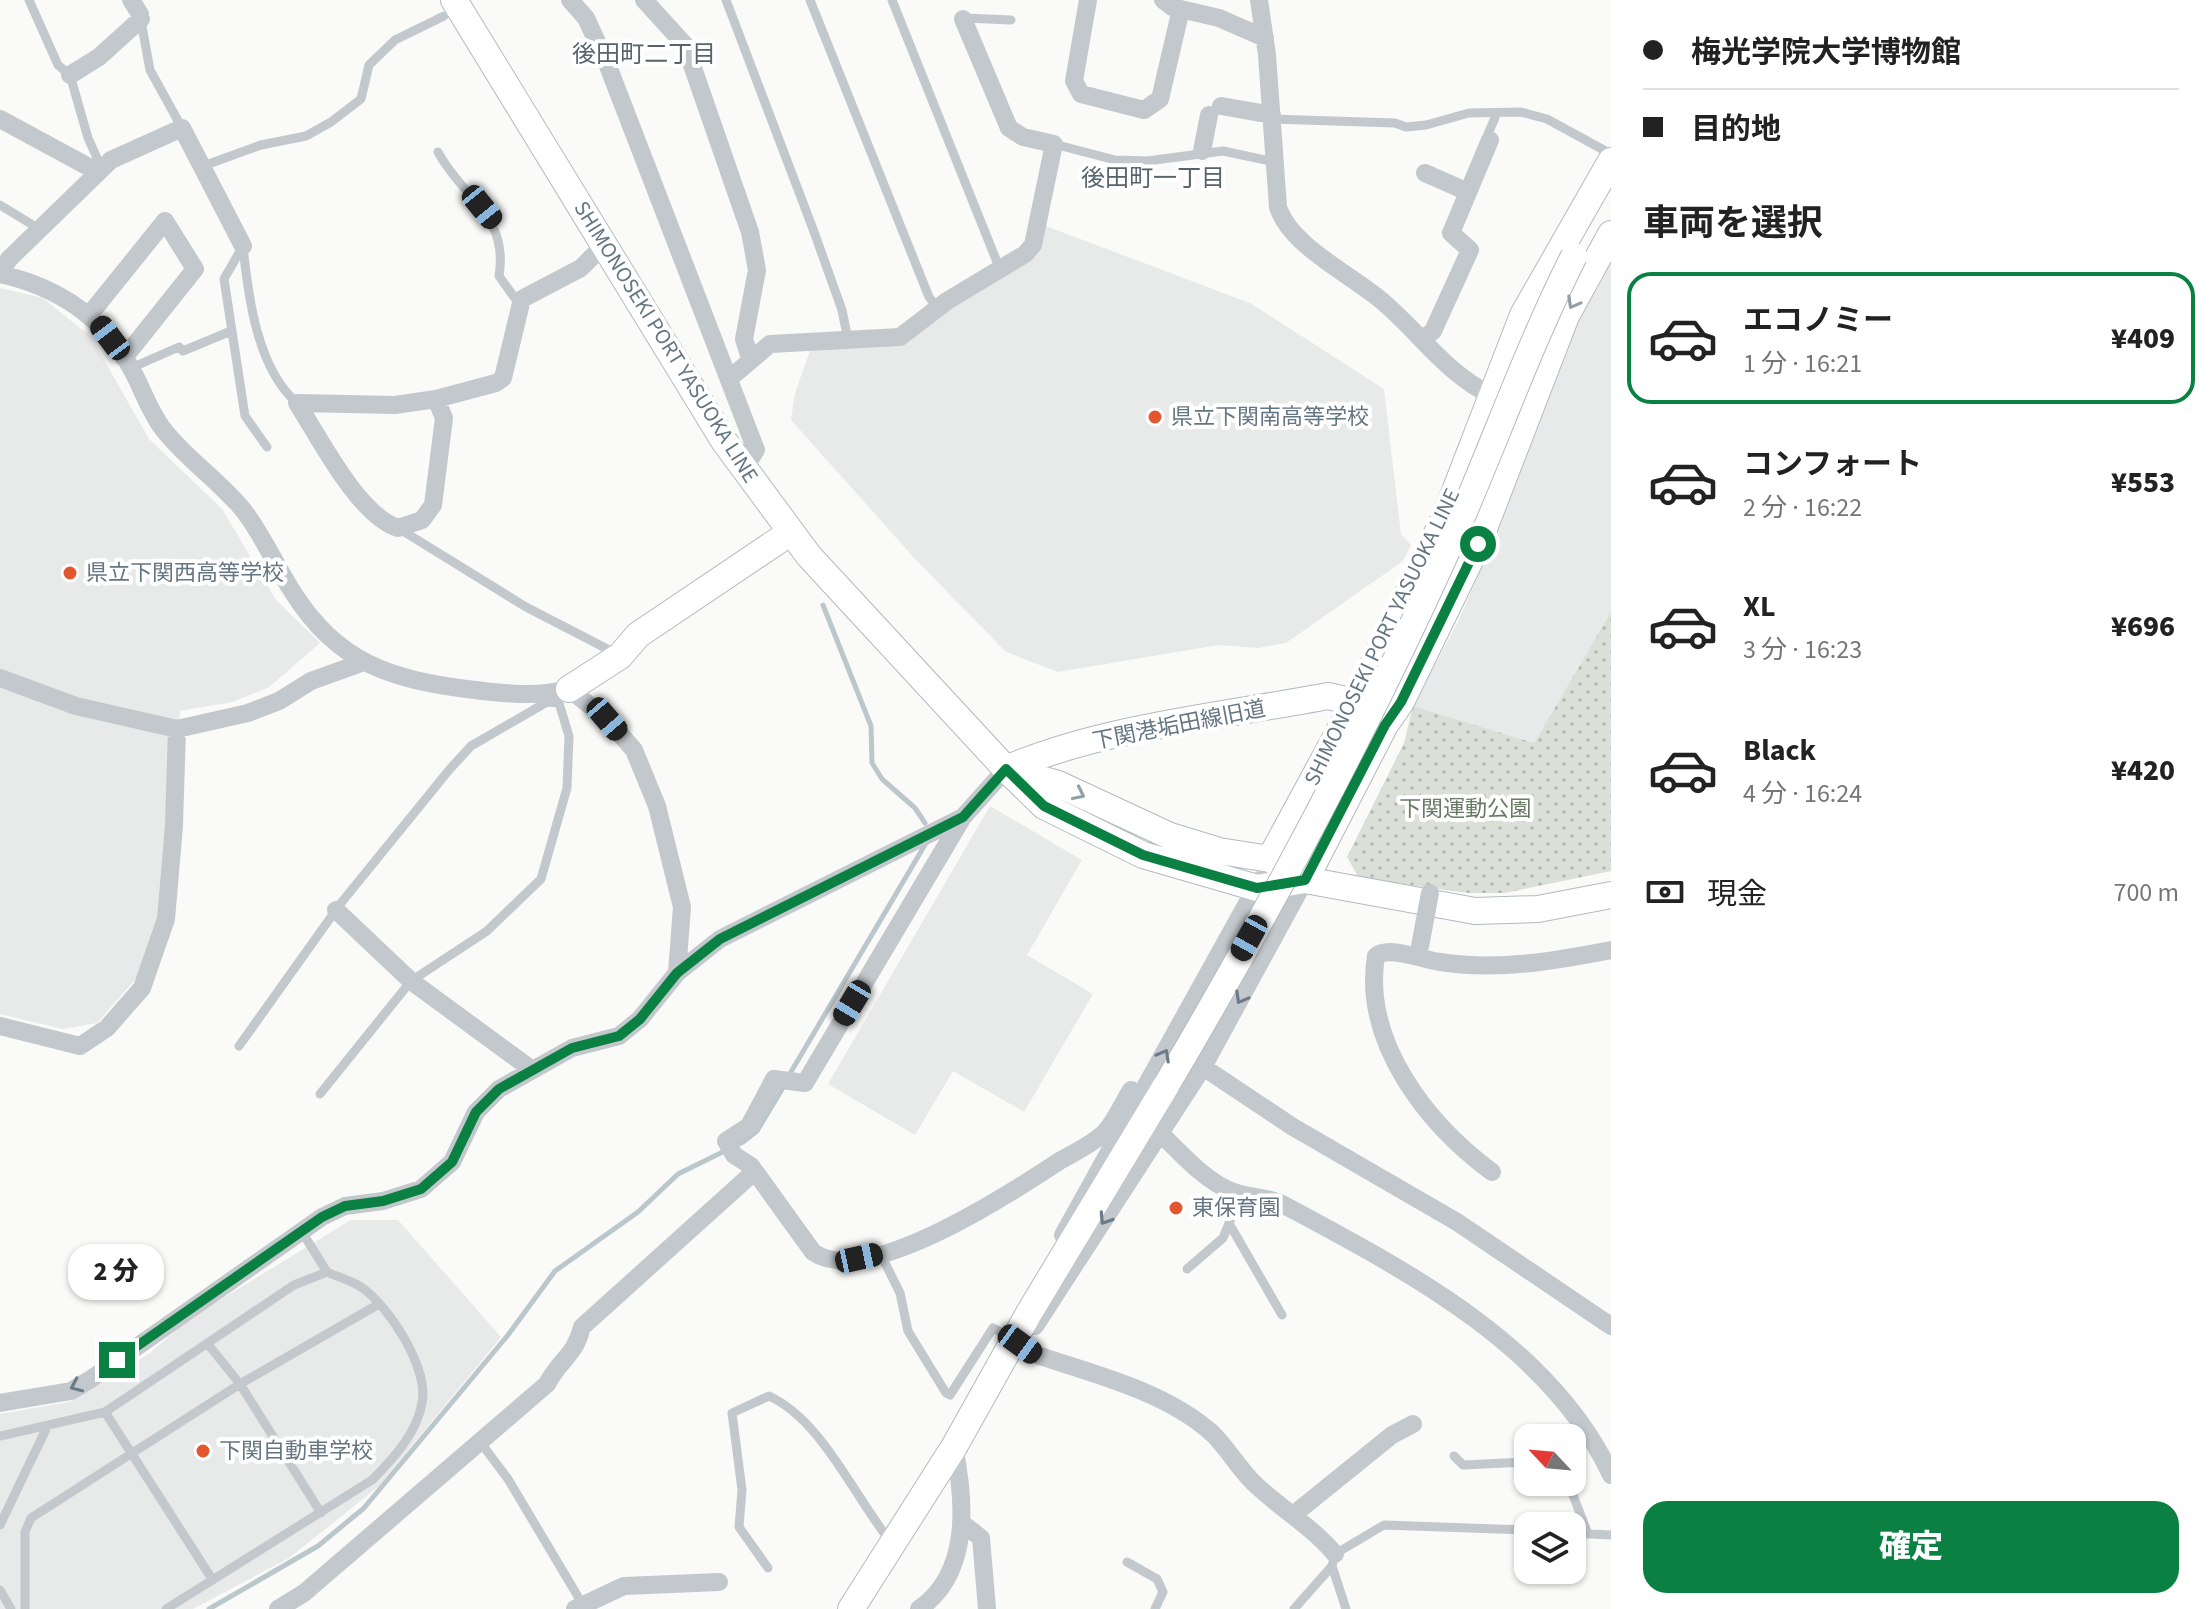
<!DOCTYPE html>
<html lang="ja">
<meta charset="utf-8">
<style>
:root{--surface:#fff;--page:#f6f6f6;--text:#222;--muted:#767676;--line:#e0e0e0;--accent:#0b8043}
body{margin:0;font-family:"Source Sans 3","Noto Sans JP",sans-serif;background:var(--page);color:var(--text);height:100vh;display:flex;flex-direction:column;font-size:30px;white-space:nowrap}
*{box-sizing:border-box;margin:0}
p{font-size:26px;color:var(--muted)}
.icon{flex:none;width:44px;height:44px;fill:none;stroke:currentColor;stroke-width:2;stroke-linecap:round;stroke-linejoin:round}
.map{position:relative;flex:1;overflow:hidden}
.panel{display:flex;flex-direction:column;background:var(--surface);width:600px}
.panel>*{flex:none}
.top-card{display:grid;align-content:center;height:176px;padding:0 32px;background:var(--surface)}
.needle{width:52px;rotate:296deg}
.buttons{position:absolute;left:1514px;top:1424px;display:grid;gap:16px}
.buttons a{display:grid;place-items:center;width:72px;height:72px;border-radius:16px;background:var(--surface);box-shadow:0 2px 6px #0004;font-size:40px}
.end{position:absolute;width:36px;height:36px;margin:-18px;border:10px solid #0b8043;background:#fff;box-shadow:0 0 0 4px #fff}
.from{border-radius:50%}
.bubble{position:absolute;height:56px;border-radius:24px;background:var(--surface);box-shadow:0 2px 6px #0004;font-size:26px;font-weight:800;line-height:56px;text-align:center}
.car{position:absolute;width:24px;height:48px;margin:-24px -12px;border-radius:10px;box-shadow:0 0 6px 2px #0007;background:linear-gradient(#222 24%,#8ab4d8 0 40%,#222 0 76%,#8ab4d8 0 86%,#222 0)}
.top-card b{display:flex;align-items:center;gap:28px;height:76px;font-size:30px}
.top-card b+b{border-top:2px solid var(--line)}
.top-card i{width:20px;height:20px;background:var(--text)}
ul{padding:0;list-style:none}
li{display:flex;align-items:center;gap:24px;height:132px;margin:0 16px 12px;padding:0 16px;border:4px solid transparent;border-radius:24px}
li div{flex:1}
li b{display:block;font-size:30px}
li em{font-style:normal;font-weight:800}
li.active{border-color:var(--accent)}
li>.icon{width:72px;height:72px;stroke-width:1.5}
h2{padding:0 32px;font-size:36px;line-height:96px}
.pay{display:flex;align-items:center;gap:20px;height:88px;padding:0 32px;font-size:30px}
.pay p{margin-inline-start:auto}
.button{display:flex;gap:16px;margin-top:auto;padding:16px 32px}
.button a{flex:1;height:92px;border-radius:24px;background:var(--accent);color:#fff;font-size:32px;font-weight:800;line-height:92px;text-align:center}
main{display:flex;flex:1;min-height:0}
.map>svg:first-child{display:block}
</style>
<main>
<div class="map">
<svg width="1611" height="1609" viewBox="0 0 1611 1609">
<defs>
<pattern id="park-dots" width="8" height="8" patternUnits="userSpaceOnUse" patternTransform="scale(2)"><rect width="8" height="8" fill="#dadfd7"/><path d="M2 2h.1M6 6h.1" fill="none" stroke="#b4b9b4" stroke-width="1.8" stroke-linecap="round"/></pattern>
</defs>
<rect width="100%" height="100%" fill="#fafaf8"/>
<!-- built -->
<path fill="#e8e9e9" d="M1043 225 1250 303 1384 389 1401 534 1411 545 1403 561 1286 643 1258 648 1218 645 1058 672 1006 652 916 560 791 420 795 393 811 348 901 341 985 280Z
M1611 252V612L1534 743 1413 706 1457 624 1492 544 1544 408 1559 351Z
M0 288 43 298 91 337 149 439 222 509 276 600 320 643 268 688 232 702 180 711 166 919 147 966 97 1023 63 1029 0 1014Z
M990 806 1082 860 1027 955 1093 994 1024 1112 953 1071 915 1135 828 1084Z
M351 1220H398L501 1337 378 1487 289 1558 193 1609H0V1414L69 1402 150 1353 189 1319Z"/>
<!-- park -->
<path fill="url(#park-dots)" d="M1611 612V871L1505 893H1468L1359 878 1347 857 1404 743 1413 706 1534 743Z"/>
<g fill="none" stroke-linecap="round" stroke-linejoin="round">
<!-- stream -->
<path stroke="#bbc7cb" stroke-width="5" d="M823 605 871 726 872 763 882 779 915 808 925 823
M788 1077 926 843
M209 1609 318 1546 364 1508 508 1335 555 1271 638 1212 678 1174 743 1142 757 1131 784 1086"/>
<defs>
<path id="secondary" d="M454 0 724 441 809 556 1006 769 1044 806 1143 855 1257 888 1305 880
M569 689 620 656 638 635 791 532
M1006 769C1103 727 1223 716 1328 696L1355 702
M1009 770 1058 784 1170 836 1219 851 1270 859 1305 880 1475 911 1538 909 1611 895
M1270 859 1355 702 1445 517 1523 315 1611 161
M1305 880 1385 725 1401 702 1478 544 1566 316 1611 234
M851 1609 954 1447 1029 1313 1167 1084"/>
</defs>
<!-- secondary casing -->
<use href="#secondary" stroke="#b3babf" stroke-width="28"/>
<!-- lane -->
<path stroke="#c3c8cc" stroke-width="9" d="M29 0 58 65 70 75 88 138 102 169
M726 0 813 229 842 310 848 340
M810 0 929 297 938 308
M892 0 999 267
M964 18 1011 20
M141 21 150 70 182 128
M1272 119 1395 123 1406 127 1426 125 1469 113 1521 112 1547 119 1611 154
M1489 140 1488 134 1497 113
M1054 144 1115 160 1147 161 1223 151 1275 162
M438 152C463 199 509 215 499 276L519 304
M203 166 261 145 306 136 331 122 361 99 369 65 395 40 444 16
M0 205 41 230
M243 246 224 279 245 416 267 447
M243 246C248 296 257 368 297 403
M131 368 179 347 183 351 231 331
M398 528 526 607 617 654
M239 1046 341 903 449 770 471 746 547 702 559 703 569 736 567 788 541 879 487 931 411 981 320 1094
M1230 1225 1282 1315
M302 1232 327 1272
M880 1253 900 1293 908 1331 946 1393 950 1395 993 1328 1008 1336
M1187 1269 1223 1238 1241 1194
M207 1343 240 1384 321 1513
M105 1412 212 1579
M0 1436 105 1412 294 1285 327 1272C338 1277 350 1280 361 1287 389 1306 429 1368 422 1403 417 1433 393 1459 372 1480L166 1609
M481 1443 508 1479 583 1605
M1454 1456 1463 1465 1528 1462
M1568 1482 1588 1534
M0 1525 48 1425
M1572 1533 1611 1535
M1127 1562 1157 1579 1163 1592 1155 1609
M1332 1566 1346 1609
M768 1568 739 1527 742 1490 732 1413 769 1396C822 1420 855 1498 891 1542
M0 1590 11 1609
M25 1609V1532L31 1518 240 1384 379 1304
M1294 1609 1332 1566 1335 1554 1384 1525 1528 1530"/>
<!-- street -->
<path stroke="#c3c8cc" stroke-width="18" d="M131 0 140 14
M570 0 586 18 608 66 756 450 744 469
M644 0 685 45 750 232 757 270 744 339 750 358
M1088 0 1074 81 1081 94 1144 110 1160 99 1181 9
M1163 0 1172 7 1219 18 1265 38
M1259 0 1267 55 1278 207C1290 246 1352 275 1382 301 1422 335 1445 373 1494 397
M70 75 99 57 141 19
M1221 106 1272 115
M0 119 98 172
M1202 151 1209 115
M1425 173 1468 192
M243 246 182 128 111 160 9 259 0 274C59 287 103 317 132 370 143 390 149 411 163 429 187 460 220 481 244 511 264 537 276 567 294 594 338 663 391 679 467 689 500 693 537 698 569 689L607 719 634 750 657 806 682 907 677 973
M90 314 165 221 195 269 124 358
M1422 340 1433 331 1470 250 1451 233 1490 140
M729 379 770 344 900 337 947 301 1025 254 1033 245 1054 144 1023 137 1009 128 963 19
M297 403 395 405 436 399 496 383 503 378 522 299 581 268 604 245
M297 403C319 437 358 515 398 528L422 520 433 505 444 418 436 399
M0 678 76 706 177 729 248 713 279 701 311 681 361 663
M1006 769 963 817 805 1083 774 1079 749 1126 726 1141 734 1155 751 1166 813 1252C865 1289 1011 1193 1058 1162 1073 1153 1093 1144 1105 1132 1115 1121 1123 1103 1131 1090L1141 1096
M336 910 411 981 531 1069
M0 1026 80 1046 107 1028 142 988 166 919 174 826 177 729
M1203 1067 1293 1127 1457 1222 1611 1326
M1161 1134C1182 1154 1204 1180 1231 1191 1249 1198 1267 1196 1284 1205 1405 1270 1551 1345 1611 1475
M1492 1172C1427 1124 1362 1042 1376 956 1389 945 1423 960 1440 962 1499 971 1554 961 1611 950
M1063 1235 1260 880
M1035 1326 1203 1067 1305 880
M1020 1344 1034 1354C1093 1374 1166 1391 1213 1434 1229 1450 1240 1471 1257 1486 1283 1510 1312 1527 1335 1554
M0 1403 71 1391 91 1379 322 1217 345 1206 383 1201 421 1189 452 1162 476 1112 499 1089 572 1048 619 1036 640 1019 677 973 720 939 963 817
M1293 1515 1392 1435 1413 1424
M962 1523 981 1538 987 1609
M278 1609 304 1593 547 1384C560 1359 575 1356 582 1327L754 1172
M575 1609 624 1586 719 1582
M919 1609C971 1573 965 1501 954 1447"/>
<!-- secondary -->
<use href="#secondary" stroke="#fff" stroke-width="26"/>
<defs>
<path id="secondary-bridge" d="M1167 1084C1272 906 1370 723 1454 535 1495 442 1528 347 1574 256"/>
</defs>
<!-- secondary-bridge casing -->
<use href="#secondary-bridge" stroke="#b3babf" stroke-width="28" stroke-linecap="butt"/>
<!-- street-bridge -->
<path stroke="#c3c8cc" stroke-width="18" d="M1420 946 1430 893"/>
<!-- secondary-bridge -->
<use href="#secondary-bridge" stroke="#fff" stroke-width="26"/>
</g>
<!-- one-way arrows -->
<defs><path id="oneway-chevron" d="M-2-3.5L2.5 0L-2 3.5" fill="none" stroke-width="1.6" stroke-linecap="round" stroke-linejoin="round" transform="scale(2)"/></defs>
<g stroke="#939fa8">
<use href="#oneway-chevron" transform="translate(1573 303) rotate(119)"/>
<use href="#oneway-chevron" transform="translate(1079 794) rotate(26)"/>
</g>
<g stroke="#6a7a87">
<use href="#oneway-chevron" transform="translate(1241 998) rotate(119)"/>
<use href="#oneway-chevron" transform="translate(1164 1055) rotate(-61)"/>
<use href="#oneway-chevron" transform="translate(1105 1219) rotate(123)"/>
<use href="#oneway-chevron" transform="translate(76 1386) rotate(156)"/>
</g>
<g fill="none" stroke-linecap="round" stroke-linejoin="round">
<!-- route -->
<path stroke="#0b8043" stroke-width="10" d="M117 1360 322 1217 345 1206 383 1201 421 1189 452 1162 476 1112 499 1089 572 1048 619 1036 640 1019 677 973 720 939 963 817 1006 769 1044 806 1143 855 1257 888 1305 880 1385 725 1401 702 1478 544"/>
</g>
<!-- markers -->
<g fill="#e4572e" stroke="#fff" stroke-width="3">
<circle cx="1155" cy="417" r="8"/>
<circle cx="70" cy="573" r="8"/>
<circle cx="1176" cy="1208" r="8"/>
<circle cx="203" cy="1451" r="8"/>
</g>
<g text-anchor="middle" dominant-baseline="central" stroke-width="8" stroke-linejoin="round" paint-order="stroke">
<!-- street labels -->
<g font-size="22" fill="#657683" stroke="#fff">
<text transform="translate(666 342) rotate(58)">SHIMONOSEKI PORT YASUOKA LINE</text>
<text transform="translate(1382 637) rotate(-64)">SHIMONOSEKI PORT YASUOKA LINE</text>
<text transform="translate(1179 725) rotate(-11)">下関港垢田線旧道</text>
</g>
<!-- poi labels -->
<g font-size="22" fill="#657683" stroke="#fff" text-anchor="start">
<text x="1171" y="417">県立下関南高等学校</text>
<text x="86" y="573">県立下関西高等学校</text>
<text x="1192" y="1208">東保育園</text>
<text x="219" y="1451">下関自動車学校</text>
</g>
<!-- park labels -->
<g font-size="22" fill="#687a64" stroke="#fff">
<text x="1465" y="809">下関運動公園</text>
</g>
<!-- neighbourhood labels -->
<g font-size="24" fill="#57646e" stroke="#fff">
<text x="644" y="54">後田町二丁目</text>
<text x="1153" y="178">後田町一丁目</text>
</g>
</g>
</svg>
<div class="buttons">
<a><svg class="needle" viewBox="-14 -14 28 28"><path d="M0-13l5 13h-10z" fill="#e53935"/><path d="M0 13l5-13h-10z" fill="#767676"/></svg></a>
<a><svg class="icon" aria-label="layers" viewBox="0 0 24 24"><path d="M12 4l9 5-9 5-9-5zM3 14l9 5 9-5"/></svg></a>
</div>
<i class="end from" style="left:1478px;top:544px"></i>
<i class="end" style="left:117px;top:1360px"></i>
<div class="bubble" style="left:68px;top:1244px;width:96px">2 分</div>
<i class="car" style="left:482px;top:207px;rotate:141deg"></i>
<i class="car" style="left:110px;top:338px;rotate:323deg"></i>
<i class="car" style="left:607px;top:719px;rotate:139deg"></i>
<i class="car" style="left:1249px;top:938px;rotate:209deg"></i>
<i class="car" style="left:852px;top:1003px;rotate:211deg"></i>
<i class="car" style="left:859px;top:1258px;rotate:78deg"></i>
<i class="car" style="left:1020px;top:1344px;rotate:126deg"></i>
</div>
<section class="panel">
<div class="top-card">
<b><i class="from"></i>梅光学院大学博物館</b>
<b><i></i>目的地</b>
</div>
<h2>車両を選択</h2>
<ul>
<li class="active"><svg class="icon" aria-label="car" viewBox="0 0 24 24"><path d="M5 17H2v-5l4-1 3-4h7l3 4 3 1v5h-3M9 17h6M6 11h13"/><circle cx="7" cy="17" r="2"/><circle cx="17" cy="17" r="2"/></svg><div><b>エコノミー</b><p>1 分 · 16:21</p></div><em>¥409</em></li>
<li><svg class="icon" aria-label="car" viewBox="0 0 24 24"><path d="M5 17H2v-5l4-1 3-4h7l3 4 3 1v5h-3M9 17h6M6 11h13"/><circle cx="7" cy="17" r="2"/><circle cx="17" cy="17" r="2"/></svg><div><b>コンフォート</b><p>2 分 · 16:22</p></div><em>¥553</em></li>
<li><svg class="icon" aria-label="car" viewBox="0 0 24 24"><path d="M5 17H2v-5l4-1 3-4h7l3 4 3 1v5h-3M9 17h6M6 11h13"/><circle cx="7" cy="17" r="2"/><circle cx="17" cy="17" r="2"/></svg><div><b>XL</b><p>3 分 · 16:23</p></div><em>¥696</em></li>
<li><svg class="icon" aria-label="car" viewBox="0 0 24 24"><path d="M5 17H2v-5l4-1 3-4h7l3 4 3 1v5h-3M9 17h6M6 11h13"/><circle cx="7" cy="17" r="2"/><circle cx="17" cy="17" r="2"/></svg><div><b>Black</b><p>4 分 · 16:24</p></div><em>¥420</em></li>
</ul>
<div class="pay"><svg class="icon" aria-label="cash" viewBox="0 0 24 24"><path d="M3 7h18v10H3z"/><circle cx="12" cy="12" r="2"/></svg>現金<p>700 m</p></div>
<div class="button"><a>確定</a></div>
</section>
</main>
